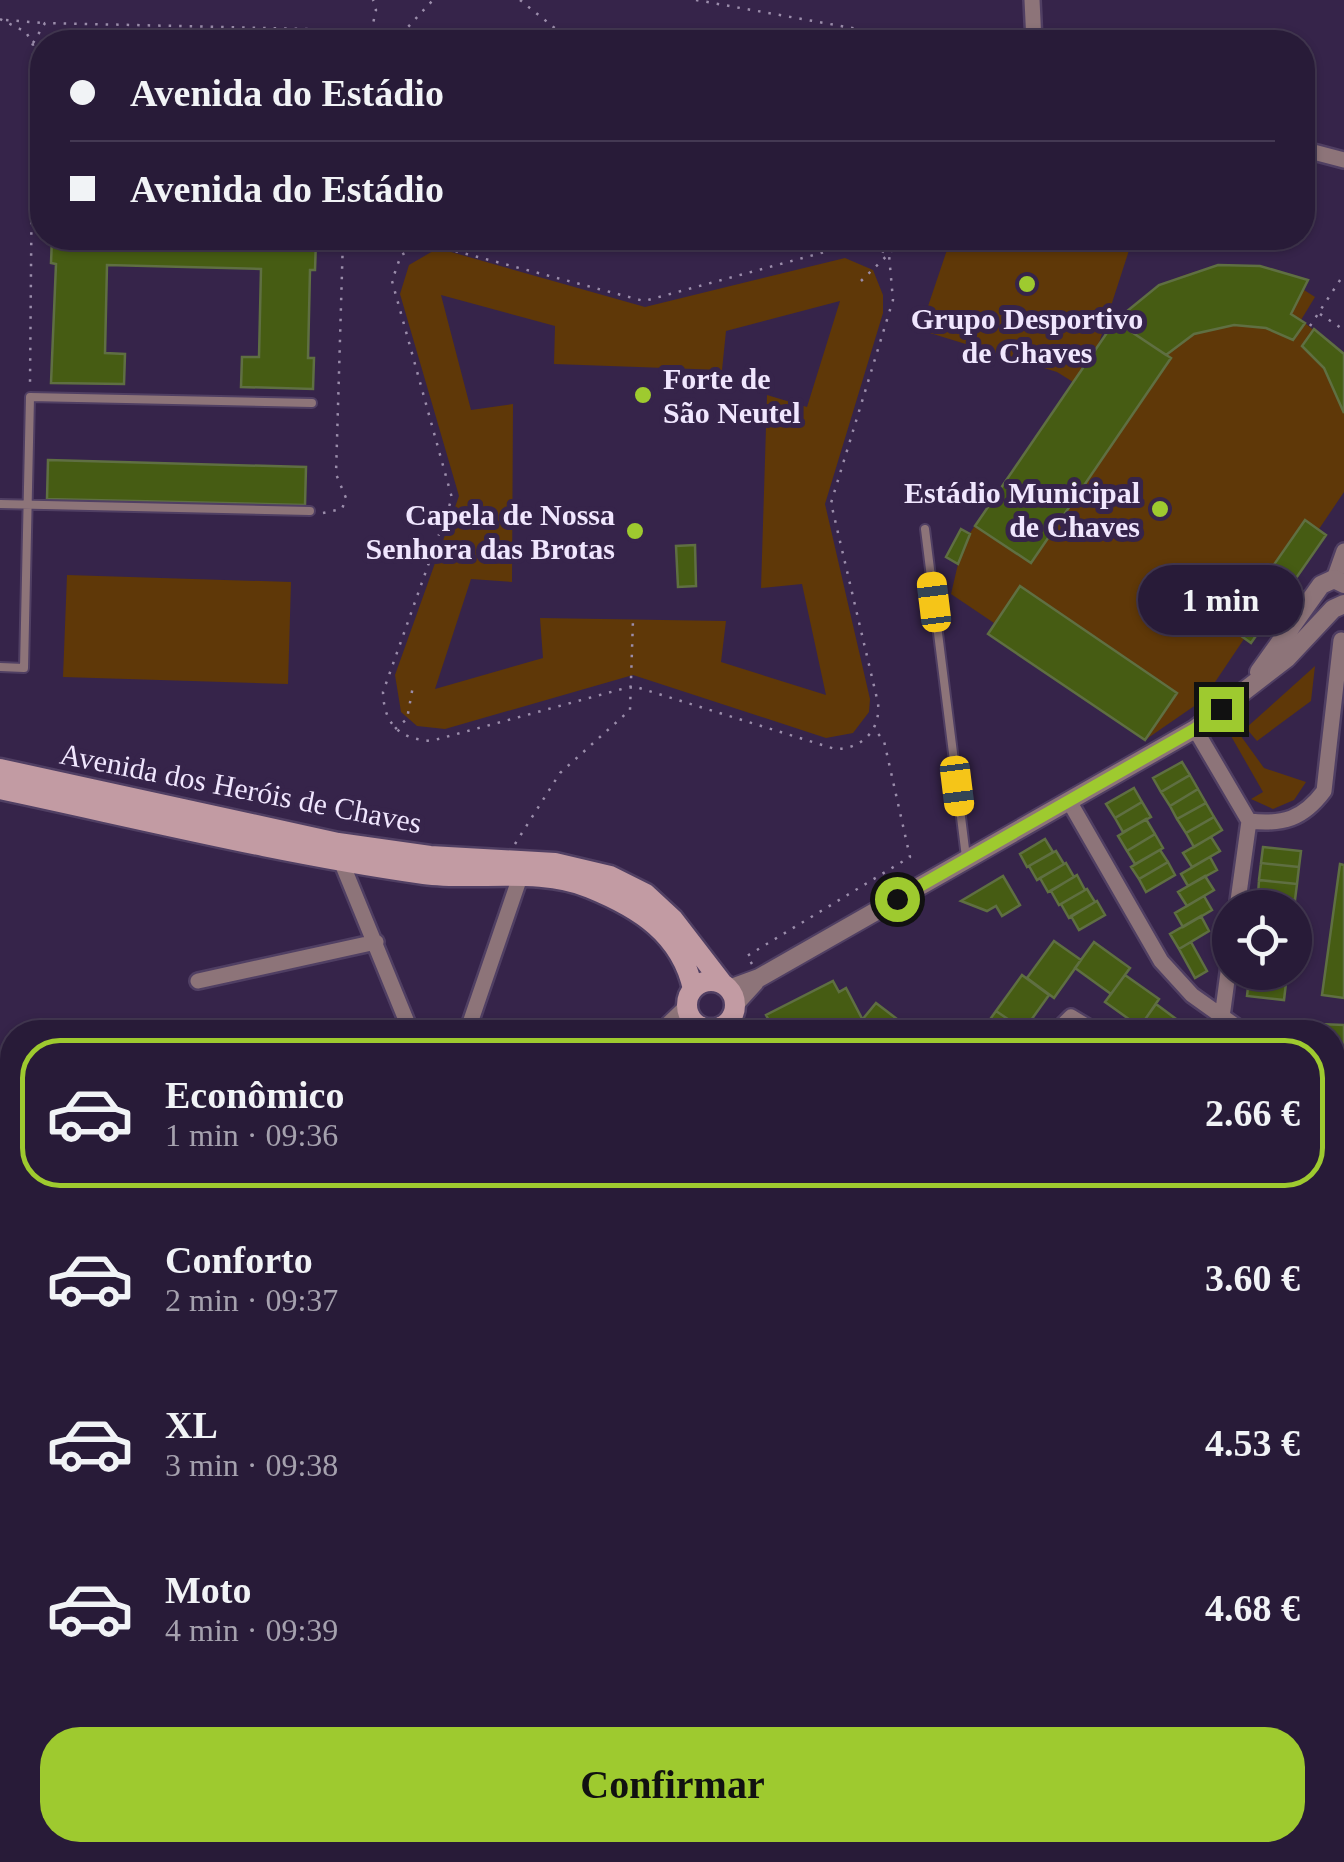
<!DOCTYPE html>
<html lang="pt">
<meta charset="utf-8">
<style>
:root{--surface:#281b38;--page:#342843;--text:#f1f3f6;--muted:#a5a1ae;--line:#443953;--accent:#9eca2f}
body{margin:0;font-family:"Times New Roman",serif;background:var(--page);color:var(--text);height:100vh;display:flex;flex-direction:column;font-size:38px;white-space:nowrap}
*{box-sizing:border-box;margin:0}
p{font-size:32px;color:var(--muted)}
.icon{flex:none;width:55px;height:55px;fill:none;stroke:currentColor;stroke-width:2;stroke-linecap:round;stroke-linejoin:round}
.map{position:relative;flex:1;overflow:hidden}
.details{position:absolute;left:0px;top:1020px;width:1345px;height:842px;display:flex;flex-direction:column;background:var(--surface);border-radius:40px 40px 0 0;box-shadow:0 2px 8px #0004,0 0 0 2px var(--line)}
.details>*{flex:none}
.hud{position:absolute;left:30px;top:30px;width:1285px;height:220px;border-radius:40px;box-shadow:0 2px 8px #0004,0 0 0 2px var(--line);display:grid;align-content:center;height:220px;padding:0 40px;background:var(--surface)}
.controls{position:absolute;left:1212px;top:890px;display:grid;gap:20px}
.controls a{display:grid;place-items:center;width:100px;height:100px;border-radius:50%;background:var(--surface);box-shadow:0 2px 8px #0004,0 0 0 2px var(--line);font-size:50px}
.end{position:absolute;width:45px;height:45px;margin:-22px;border:12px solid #9eca2f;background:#111;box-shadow:0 0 0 5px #111}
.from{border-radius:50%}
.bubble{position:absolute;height:70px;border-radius:35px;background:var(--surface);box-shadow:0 2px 8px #0004,0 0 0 2px var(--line);font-size:32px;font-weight:800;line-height:70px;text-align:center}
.car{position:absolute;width:30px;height:60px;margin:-30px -15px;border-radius:12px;box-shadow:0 0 8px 2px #0007;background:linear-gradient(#f5c518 24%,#345 0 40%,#f5c518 0 76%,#345 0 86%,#f5c518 0)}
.hud b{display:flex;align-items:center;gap:35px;height:95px;font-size:38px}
.hud b+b{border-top:2px solid var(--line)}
.hud i{width:25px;height:25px;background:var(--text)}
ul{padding:18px 0 0;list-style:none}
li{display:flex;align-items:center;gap:30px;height:150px;margin:0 20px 15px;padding:0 20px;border:5px solid transparent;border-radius:40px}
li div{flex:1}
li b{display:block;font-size:38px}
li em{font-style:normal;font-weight:800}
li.active{border-color:var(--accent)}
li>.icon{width:90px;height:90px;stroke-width:1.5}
.cta{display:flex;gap:20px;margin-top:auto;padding:20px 40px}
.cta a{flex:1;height:115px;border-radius:40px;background:var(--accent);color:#111;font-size:40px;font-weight:800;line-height:115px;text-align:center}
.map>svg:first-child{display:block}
</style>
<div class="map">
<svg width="1344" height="1862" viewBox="0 0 1344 1862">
<rect width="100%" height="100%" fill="#36244a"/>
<!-- green -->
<path fill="#5f3808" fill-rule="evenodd" d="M951 238H1133L1099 343C1150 271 1226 249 1308 280L1304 290 1315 297 1301 320 1344 354V492L1319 529 1326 535 1292 583 1304 592 1279 602 1251 643 1244 639 1203 700 1145 740 988 634 994 623 951 594 958 564 946 557 961 529 970 533 1073 382 1057 372 920 330Z
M433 251 451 252 645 307 845 258 873 270 883 295V313L825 504 870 699 869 712 853 733 826 738 633 675 445 729 417 726 401 712 395 675 459 496 400 294 409 265ZM441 295 555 326 554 364 722 370 726 331 840 301 807 407 767 395 761 588 802 584 826 695 721 662 726 621 540 618 543 658 435 689 471 579 512 582 513 404 471 410Z
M67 575 291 582 288 684 63 677Z
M1315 666 1311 701 1257 741 1246 728Z
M1238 732 1264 768 1306 782 1294 800 1273 809 1251 799 1263 792 1231 736Z"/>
<!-- building -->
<path fill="#465c13" stroke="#5f6f42" stroke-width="2.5" d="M52 238 316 240 315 270H310L308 358H314L313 389 241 387 242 357H259L261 269 107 265 105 353 125 354 124 384 51 383 56 264 51 263Z
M1218 265 1260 266 1308 280 1291 314 1305 323 1293 340 1266 328 1234 325 1194 334 1166 355 1115 321 1159 285Z
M1115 321 1171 358 1031 563 975 526Z
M1314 329 1344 354V413L1324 368 1302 346Z
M48 460 306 467 305 505 47 499Z
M1305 520 1326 535 1251 643 1230 628Z
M961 529 970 534 958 564 946 557Z
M695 545 696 586 678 587 676 546Z
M1288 582 1304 592 1292 610 1276 599Z
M1020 586 1177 693 1145 740 988 634Z
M1182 762 1190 775 1161 792 1153 778Z
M1190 775 1198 789 1170 806 1161 792Z
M1134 788 1142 802 1115 818 1106 804Z
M1198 789 1206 803 1177 819 1170 806Z
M1142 802 1151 817 1123 832 1115 818Z
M1206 803 1214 817 1186 833 1177 819Z
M1214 817 1222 830 1194 847 1186 833Z
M1146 819 1155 834 1127 851 1118 836Z
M1155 834 1163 848 1135 864 1127 851Z
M1211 837 1220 851 1192 867 1183 853Z
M1045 839 1053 852 1027 867 1020 854Z
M1263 847 1301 851 1299 867 1261 863Z
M1160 850 1168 862 1139 879 1131 867Z
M1056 851 1064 864 1037 880 1029 866Z
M1210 857 1217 870 1188 886 1181 874Z
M1168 862 1175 875 1146 892 1139 879Z
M1066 863 1074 877 1048 892 1040 878Z
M1261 863 1299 867 1297 884 1259 880Z
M1340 864 1344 865V998L1322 995Z
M1077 875 1085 890 1059 905 1051 891Z
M1003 876 1020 905 1002 916 996 906 987 911 961 901Z
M1205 876 1214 890 1187 906 1178 892Z
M1259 880 1297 884 1295 900 1258 896Z
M1087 889 1095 902 1069 918 1061 904Z
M1204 896 1212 910 1183 927 1175 913Z
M1258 896 1295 900V908H1256Z
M1097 901 1105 915 1079 930 1071 916Z
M1201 916 1209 931 1179 949 1170 934Z
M1054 941 1081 960 1054 998 1027 978Z
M1094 942 1130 968 1111 994 1075 968Z
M1191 942 1207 971 1195 978 1179 949Z
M1249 972H1287L1286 983 1249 979Z
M1022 975 1049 995 1024 1030 996 1011Z
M1125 975 1159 999 1140 1027 1105 1002Z
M1249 979 1286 983 1284 1000 1247 996Z
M833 981 839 992 846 988 869 1032H837L834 1026 820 1032H769L774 1030 766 1015Z
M876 1003 914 1032H869L862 1020Z
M1156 1004 1191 1030 1189 1032H1136Z
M996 1011 1024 1030 1022 1032H981Z
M1319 1024 1344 1025V1159H1332V1032H1319Z
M0 1308 12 1309V1517L0 1431Z
M1344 1520V1592L1332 1594 1336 1568 1332 1522Z
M299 1850H341L320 1862H304Z
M436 1850H491L501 1862H446Z"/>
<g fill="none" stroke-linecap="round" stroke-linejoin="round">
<defs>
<path id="service" d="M0 504 310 511
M925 529 966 857
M0 667 24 668 30 397 312 403
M0 1300 12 1308
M0 1556 12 1554"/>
<path id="minor" d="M1032 0 1034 42
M1302 149 1344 160
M1334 579 1344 551
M1195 729 1249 821 1237 908
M1069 801 1161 961 1192 995 1244 1032
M1249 821C1283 825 1303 819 1324 791L1341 640
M341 861 411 1032
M198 981 376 942
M1222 1017 1230 958
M731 1019 733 1032
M712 1030 714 1032
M467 1032 520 877
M1056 1032 1071 1017 1096 1032
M0 1133H12
M1332 1384 1344 1395
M0 1623 12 1722
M1332 1769 1344 1779
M29 1850 31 1862
M243 1850 260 1862
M897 1850 899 1862
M1232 1850 1244 1862
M146 1862 159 1850
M517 1862 522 1850
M632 1862 649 1850
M762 1862 781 1850
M998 1862 1086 1850"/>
<path id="tertiary" d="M1259 672 1321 585 1334 579 1344 584
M729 989 759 978 1195 729 1287 658 1333 609 1344 604
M735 1004 755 982
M662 1032 687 1008
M679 1032 699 1026
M70 1862 75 1850"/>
<path id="secondary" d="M0 769 338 843 430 856 555 863 610 876 646 894 673 919 723 984
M0 789C141 819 282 854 424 874 477 881 540 867 590 888 639 908 681 934 693 989
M687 1005a24 24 0 1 1 48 0a24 24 0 1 1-48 0Z
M372 1862H403"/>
</defs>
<!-- service casing -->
<use href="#service" stroke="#503f63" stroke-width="12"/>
<!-- minor casing -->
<use href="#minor" stroke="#503f63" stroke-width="20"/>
<!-- tertiary casing -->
<use href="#tertiary" stroke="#503f63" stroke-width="22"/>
<!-- secondary casing -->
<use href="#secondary" stroke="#503f63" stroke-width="25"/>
<!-- path -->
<path stroke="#9b8dab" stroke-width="2.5" stroke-dasharray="2.5 8" stroke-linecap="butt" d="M520 0 572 42
M696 0 891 35 903 42
M0 19 26 32 33 45 30 384
M6 20 43 23
M369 42 376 10 373 0
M394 42 433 0
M33 43 45 23 309 29 323 42
M34 199 42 209
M425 243 644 301 847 246 877 248 889 255 893 300 831 503 878 703C881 730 862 749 835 749L633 686 431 741C399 739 384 724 383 692L452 498 392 281 401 255Z
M861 281 905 238
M1320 314 1344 330
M1310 326 1344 274
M323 513 342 509 346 498 336 474 343 238
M395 729 407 719 413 686
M515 844 560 773 630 710 633 620
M752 964 747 956 910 857 884 741 875 730"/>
<!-- service -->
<use href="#service" stroke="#8d7479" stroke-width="8"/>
<!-- minor -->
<use href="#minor" stroke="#8d7479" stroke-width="15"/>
<!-- tertiary -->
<use href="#tertiary" stroke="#8d7479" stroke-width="18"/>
<!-- secondary -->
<use href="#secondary" stroke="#c29ba3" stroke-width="20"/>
</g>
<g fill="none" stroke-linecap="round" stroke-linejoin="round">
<!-- route -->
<path stroke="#9eca2f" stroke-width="12" d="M897 899 1195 729 1221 709"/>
</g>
<!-- markers -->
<g fill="#9eca2f" stroke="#36244a" stroke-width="4">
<circle cx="1027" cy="284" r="10"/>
<circle cx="643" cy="395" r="10"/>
<circle cx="1160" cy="509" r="10"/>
<circle cx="635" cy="531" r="10"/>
</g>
<g text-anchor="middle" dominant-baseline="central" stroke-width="10" stroke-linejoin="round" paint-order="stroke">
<!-- poi labels -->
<g font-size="30" font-weight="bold" fill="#f0e6fe" stroke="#36244a" text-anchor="end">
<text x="1027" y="318" text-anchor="middle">Grupo Desportivo<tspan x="1027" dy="34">de Chaves</tspan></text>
<text x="663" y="378" text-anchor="start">Forte de<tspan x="663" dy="34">São Neutel</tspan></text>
<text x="1140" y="492">Estádio Municipal<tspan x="1140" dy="34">de Chaves</tspan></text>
<text x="615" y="514">Capela de Nossa<tspan x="615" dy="34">Senhora das Brotas</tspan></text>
</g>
<!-- street labels -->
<g font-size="30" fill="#f0e6fe" stroke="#36244a">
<text transform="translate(241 788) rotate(11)">Avenida dos Heróis de Chaves</text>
</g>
</g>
</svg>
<div class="controls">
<a><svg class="icon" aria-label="locate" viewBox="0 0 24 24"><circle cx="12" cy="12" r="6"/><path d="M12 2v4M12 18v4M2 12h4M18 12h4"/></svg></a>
</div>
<i class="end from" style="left:897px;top:899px"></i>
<i class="end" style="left:1221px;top:709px"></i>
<div class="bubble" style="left:1138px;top:565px;width:165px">1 min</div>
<i class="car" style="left:934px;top:602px;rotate:353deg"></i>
<i class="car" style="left:957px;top:786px;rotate:173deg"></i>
<div class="hud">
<b><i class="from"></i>Avenida do Estádio</b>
<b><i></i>Avenida do Estádio</b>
</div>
<section class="details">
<ul>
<li class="active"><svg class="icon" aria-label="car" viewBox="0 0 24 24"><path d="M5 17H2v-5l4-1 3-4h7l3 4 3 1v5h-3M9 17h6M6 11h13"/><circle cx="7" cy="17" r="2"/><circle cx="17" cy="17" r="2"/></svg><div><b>Econômico</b><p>1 min · 09:36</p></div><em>2.66 €</em></li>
<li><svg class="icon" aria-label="car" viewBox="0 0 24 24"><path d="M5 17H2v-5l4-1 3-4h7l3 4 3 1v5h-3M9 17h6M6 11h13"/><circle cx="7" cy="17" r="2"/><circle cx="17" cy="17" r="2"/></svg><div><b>Conforto</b><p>2 min · 09:37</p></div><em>3.60 €</em></li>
<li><svg class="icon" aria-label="car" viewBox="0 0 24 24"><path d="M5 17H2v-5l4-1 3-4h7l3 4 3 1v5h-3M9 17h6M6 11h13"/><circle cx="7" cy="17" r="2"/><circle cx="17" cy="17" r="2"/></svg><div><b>XL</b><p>3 min · 09:38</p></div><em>4.53 €</em></li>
<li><svg class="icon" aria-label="car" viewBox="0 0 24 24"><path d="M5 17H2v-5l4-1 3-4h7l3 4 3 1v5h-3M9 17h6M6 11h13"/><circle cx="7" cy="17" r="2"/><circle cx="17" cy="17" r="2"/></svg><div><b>Moto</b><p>4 min · 09:39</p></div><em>4.68 €</em></li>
</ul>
<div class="cta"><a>Confirmar</a></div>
</section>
</div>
